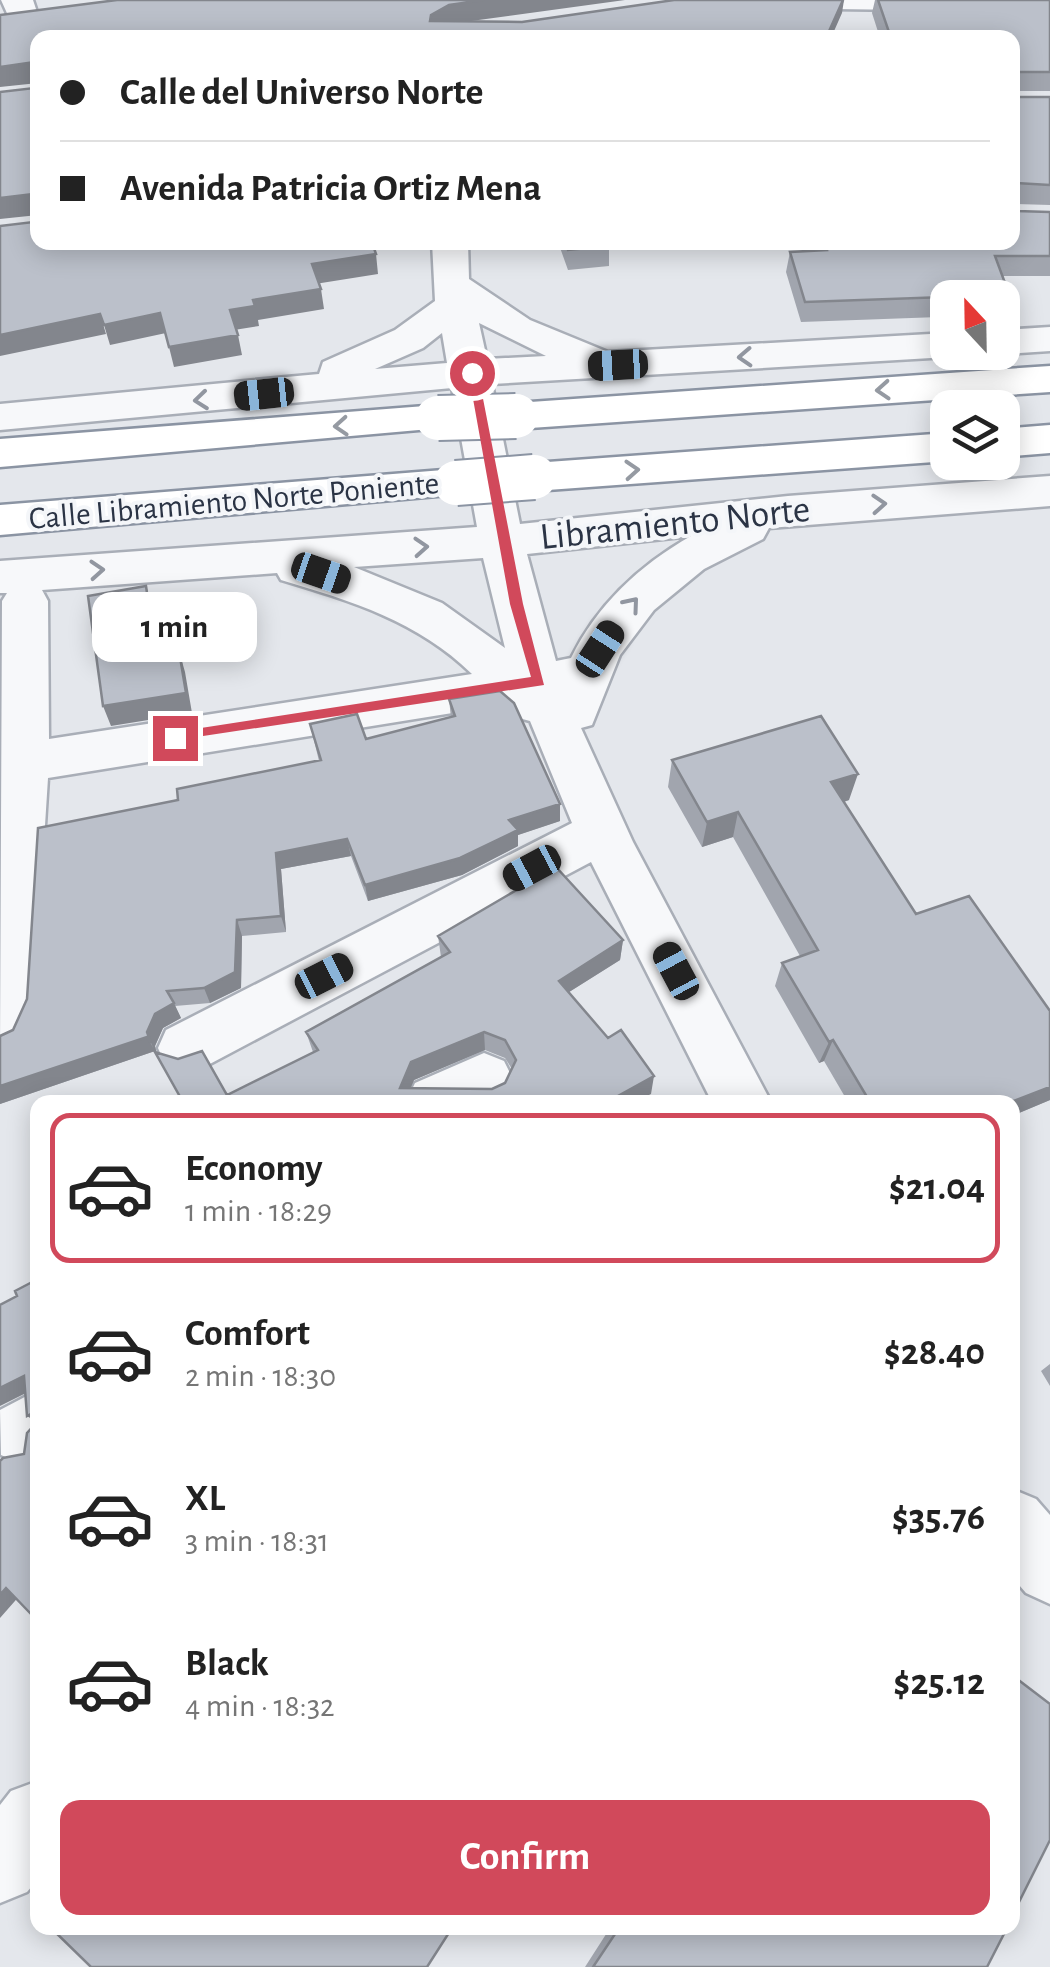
<!DOCTYPE html>
<meta charset="utf-8">
<style>
:root{--surface:#fff;--page:#f6f6f6;--text:#222;--muted:#767676;--line:#e0e0e0;--accent:#d1495b}
body{margin:0;font-family:"Alegreya Sans",sans-serif;background:var(--page);color:var(--text);height:100vh;display:flex;flex-direction:column;font-size:38px;white-space:nowrap}
*{box-sizing:border-box;margin:0}
p{font-size:32px;color:var(--muted)}
.icon{flex:none;width:55px;height:55px;fill:none;stroke:currentColor;stroke-width:2;stroke-linecap:round;stroke-linejoin:round}
.map{position:relative;flex:1;overflow:hidden}
.panel{position:absolute;left:30px;top:1095px;width:990px;height:840px;display:flex;flex-direction:column;background:var(--surface);border-radius:20px;box-shadow:0 5px 25px #0003}
.panel>*{flex:none}
.top-card{position:absolute;left:30px;top:30px;width:990px;height:220px;border-radius:20px;box-shadow:0 5px 25px #0003;display:grid;align-content:center;height:220px;padding:0 30px;background:var(--surface)}
.needle{width:65px;rotate:338deg}
.fabs{position:absolute;left:930px;top:280px;display:grid;gap:20px}
.fabs a{display:grid;place-items:center;width:90px;height:90px;border-radius:20px;background:var(--surface);box-shadow:0 5px 25px #0003;font-size:50px}
.end{position:absolute;width:45px;height:45px;margin:-22px;border:12px solid #d1495b;background:#fff;box-shadow:0 0 0 5px #fff}
.from{border-radius:50%}
.bubble{position:absolute;height:70px;border-radius:20px;background:var(--surface);box-shadow:0 5px 25px #0003;font-size:32px;font-weight:700;line-height:70px;text-align:center}
.car{position:absolute;width:30px;height:60px;margin:-30px -15px;border-radius:12px;box-shadow:0 0 8px 2px #0007;background:linear-gradient(#222 24%,#8ab4d8 0 40%,#222 0 76%,#8ab4d8 0 86%,#222 0)}
.top-card b{display:flex;align-items:center;gap:35px;height:95px;font-size:38px}
.top-card b+b{border-top:2px solid var(--line)}
.top-card i{width:25px;height:25px;background:var(--text)}
ul{padding:18px 0 0;list-style:none}
li{display:flex;align-items:center;gap:30px;height:150px;margin:0 20px 15px;padding:0 10px;border:5px solid transparent;border-radius:20px}
li div{flex:1}
li b{display:block;font-size:38px}
li em{font-style:normal;font-weight:700}
li.on{border-color:var(--accent)}
li>.icon{width:90px;height:90px;stroke-width:1.5}
.button{display:flex;gap:20px;margin-top:auto;padding:20px 30px}
.button a{flex:1;height:115px;border-radius:20px;background:var(--accent);color:#fff;font-size:40px;font-weight:700;line-height:115px;text-align:center}
.map>svg:first-child{display:block}
</style>
<div class="map">
<svg width="1050" height="1967" viewBox="0 0 1050 1967">
<rect width="100%" height="100%" fill="#e4e7ec"/>
<g fill="none" stroke-linecap="round" stroke-linejoin="round">
<defs>
<path id="minor" d="M1 0H33L38 15 33 22H11Z
M818 0H1050V12L834 9Z
M432 242H468L469 279 530 320 608 352 948 333V352H963L948 357 492 384 520 524 788 496 1050 476V506L769 528 763 539 704 569 654 610 620 655 592 725 581 728 633 842 771 1102H712L591 862 206 1066 186 1073 166 1066 158 1048 166 1030 572 823 530 721 511 716 502 705 48 778 33 1014 20 1043 0 1051 2 601 7 593H0V561L477 527 452 388 0 430V404L319 374 323 362 395 330 435 301ZM479 323 546 356 487 359ZM442 333 447 363 375 369 423 348ZM691 536C640 565 597 605 571 658L556 661 527 554ZM483 558 505 648 442 603 354 567ZM277 573 281 580C351 601 418 621 472 674L49 739 48 601 42 590Z
M1050 327V351L1002 354 995 352H1002V330Z
M484 1053 504 1061 513 1079 504 1097 493 1102H406L415 1083Z
M38 1390V1459L24 1465 1 1455 0 1410Z
M1012 1489 1036 1499 1050 1515V1604L1026 1593 1012 1577Z
M38 1781V1879L27 1892 0 1903V1805L11 1791Z"/>
<path id="highway" d="M1050 366V392L516 429 501 425 495 416 501 407 516 403Z
M438 405 453 409 459 418 453 427 0 467V439Z
M1050 425V453L1002 457V429Z
M948 433V461L534 491 519 487 513 477 519 467 534 463Z
M456 469 471 473 477 483 471 493 0 535V505Z"/>
</defs>
<!-- minor casing -->
<use href="#minor" stroke="#a9aeb7" stroke-width="5"/>
<!-- highway casing -->
<use href="#highway" stroke="#8b94a3" stroke-width="5"/>
<!-- minor -->
<use href="#minor" fill="#f7f8fa" fill-rule="evenodd"/>
<!-- highway -->
<use href="#highway" fill="#fff" fill-rule="evenodd"/>
<defs>
<path id="highway-bridge" d="M438 418 516 416
M456 483 534 477"/>
</defs>
<!-- highway-bridge casing -->
<use href="#highway-bridge" stroke="#8b94a3" stroke-width="48" stroke-linecap="butt"/>
<!-- highway-bridge -->
<use href="#highway-bridge" stroke="#fff" stroke-width="44"/>
</g>
<!-- wall -->
<path fill="#a1a5ae" fill-rule="evenodd" d="M875 0H1050V91H1015V97H1050V205L1016 204V211L1050 212V276H1002L1012 302 1005 322H1002V298H948V323L941 324 939 317 801 322 786 272 790 252 817 251 818 242H1012V38H880L872 13Z
M496 242H557L496 249Z
M558 242H611L609 243V266L568 270Z
M449 699 560 804V821L518 835V846L462 875 368 901 351 856 281 869 286 932 242 936 241 988 210 1003 175 1006 181 1018 163 1028 155 1046 156 1052 227 1095 313 1052 306 1032 441 957 438 936 623 940 620 960 569 992 651 1094 183 1102 155 1051 0 1104V1036L13 1030 178 800 319 761 310 724 366 739 451 718ZM485 1050 505 1058 512 1069 505 1083 492 1089 410 1088 414 1080Z
M672 760 849 800 844 802 916 914 1050 1100 1012 1116V1102H848L824 1061 819 1063 775 986 782 963 800 956 733 837 702 847 668 787Z
M1050 1364V1386L1041 1371Z
M610 1928H1007L987 1967H585Z"/>
<!-- shaded-wall -->
<path fill="#83868d" d="M484 0H625L449 24 430 21 431 15 449 5Z
M843 0H844L842 13 831 38H826Z
M35 62 38 83 0 87V67Z
M34 194 38 215 0 219V198Z
M376 254 378 274 315 284 312 264Z
M321 289 324 309 258 320 259 326 234 330 230 310 253 300Z
M160 313 166 333 110 345 104 325Z
M100 314 106 334 0 356V335Z
M238 335 242 355 174 367 169 347Z
M146 586 153 607 160 656 153 635Z
M179 651 185 672 192 713 111 726 103 706Z
M858 774 849 800 823 808 831 782Z
M560 804V821L518 835V846L462 875 368 901 365 885 509 820Z
M738 812 733 837 702 847 707 822Z
M347 839 351 856 281 869 286 932 281 916 276 853Z
M237 920 242 936 241 988 210 1003 204 988Z
M623 940 620 960 558 999 559 981Z
M174 1003 181 1018 163 1028 155 1046 158 1058 151 1043 147 1032 155 1014Z
M484 1032 485 1050 414 1080 405 1102 400 1088 411 1062Z
M147 1037 155 1051 0 1104V1086Z
M833 1040 824 1061 819 1063 829 1042Z
M654 1076 651 1094 635 1102H607Z
M1050 1087V1100L1012 1116V1102Z
M24 1376 38 1387 0 1406V1388Z
M38 1410V1423L27 1416Z
M6 1588 22 1593 0 1618V1595Z
M38 1604V1615L30 1613Z"/>
<!-- building -->
<path fill="#bbc0ca" stroke="#83868d" stroke-width="2.5" fill-rule="evenodd" d="M117 0H484L449 5 431 15 430 21 522 22 674 0H843L826 38H38V242H372L376 254 312 264 321 289 253 300 255 306 230 310 238 335 169 347 160 313 104 325 100 314 0 335V226L34 222V194L0 198V92L35 88V62L0 67V15Z
M878 0H1050V72H1015V97H1050V185L1016 183V211L1050 212V256H995L1012 302H1002V298H948L947 304 945 297 805 302 790 252 827 250 825 242H1012V38H891Z
M566 242H609L610 246 568 250Z
M146 586 153 635 164 633 167 653 179 651 186 693 103 706 88 596Z
M500 691 514 703 560 804 509 820 518 830 460 858 365 885 347 839 276 853 281 916 237 920 235 972 204 988 167 991 174 1003 155 1014 147 1032 151 1043 147 1037 0 1086V1036L13 1030 27 999 38 828 178 800 177 789 321 760 310 724 357 714 366 739 455 716 449 699Z
M821 716 858 774 831 782 916 914 969 896 1050 1011V1087L1011 1102H870L833 1040 829 1042 782 963 818 950 738 812 707 822 672 760Z
M556 867 623 940 559 981 608 1038 621 1030 654 1076 607 1102H183L155 1052 178 1059 202 1051 227 1095 318 1050 306 1032 450 952 438 936ZM484 1032 505 1040 516 1060 505 1083 492 1089 400 1088 411 1062Z
M38 1279V1410L27 1416 24 1376 0 1388V1305L17 1296 15 1291Z
M38 1421V1604L30 1613 6 1588 0 1595V1461L3 1458 24 1454 27 1433Z
M1012 1675 1050 1704V1840L1012 1916Z
M51 1928H452L427 1967H91Z
M619 1928H1007L987 1967H593Z"/>
<!-- one-way arrows -->
<defs><path id="oneway-chevron" d="M-2-3.5L2.5 0L-2 3.5" fill="none" stroke-width="1.6" stroke-linecap="round" stroke-linejoin="round" transform="scale(2.5)"/></defs>
<g stroke="#9196a0">
<use href="#oneway-chevron" transform="translate(745 357) rotate(177)"/>
<use href="#oneway-chevron" transform="translate(201 400) rotate(174)"/>
<use href="#oneway-chevron" transform="translate(879 504) rotate(-4)"/>
<use href="#oneway-chevron" transform="translate(421 547) rotate(-4)"/>
<use href="#oneway-chevron" transform="translate(97 570) rotate(-4)"/>
<use href="#oneway-chevron" transform="translate(632 604) rotate(-50)"/>
</g>
<g stroke="#959aa2">
<use href="#oneway-chevron" transform="translate(883 390) rotate(176)"/>
<use href="#oneway-chevron" transform="translate(341 426) rotate(176)"/>
<use href="#oneway-chevron" transform="translate(632 470) rotate(-4)"/>
</g>
<!-- route -->
<path fill="#d1495b" d="M468 371 478 373 523 604 544 685 170 741 168 738 175 732 531 677 510 604Z"/>
<g text-anchor="middle" dominant-baseline="central" stroke-width="8" stroke-linejoin="round" paint-order="stroke">
<!-- far-street labels -->
<g font-size="32" fill="#2b3445" stroke="#f4f6f9">
<text transform="translate(234 501) rotate(-5)">Calle Libramiento Norte Poniente</text>
</g>
<!-- street labels -->
<g font-size="38" fill="#2b3445" stroke="#f4f6f9">
<text transform="translate(675 524) rotate(-6)">Libramiento Norte</text>
</g>
</g>
</svg>
<div class="fabs">
<a><svg class="needle" viewBox="-14 -14 28 28"><path d="M0-13l5 13h-10z" fill="#e53935"/><path d="M0 13l5-13h-10z" fill="#767676"/></svg></a>
<a><svg class="icon" aria-label="layers" viewBox="0 0 24 24"><path d="M12 4l9 5-9 5-9-5zM3 14l9 5 9-5"/></svg></a>
</div>
<i class="end from" style="left:472px;top:373px"></i>
<i class="end" style="left:175px;top:738px"></i>
<div class="bubble" style="left:92px;top:592px;width:165px">1 min</div>
<i class="car" style="left:618px;top:365px;rotate:267deg"></i>
<i class="car" style="left:264px;top:394px;rotate:264deg"></i>
<i class="car" style="left:321px;top:573px;rotate:109deg"></i>
<i class="car" style="left:600px;top:649px;rotate:33deg"></i>
<i class="car" style="left:532px;top:868px;rotate:242deg"></i>
<i class="car" style="left:676px;top:971px;rotate:332deg"></i>
<i class="car" style="left:324px;top:976px;rotate:63deg"></i>
<div class="top-card">
<b><i class="from"></i>Calle del Universo Norte</b>
<b><i></i>Avenida Patricia Ortiz Mena</b>
</div>
<section class="panel">
<ul>
<li class="on"><svg class="icon" aria-label="car" viewBox="0 0 24 24"><path d="M5 17H2v-5l4-1 3-4h7l3 4 3 1v5h-3M9 17h6M6 11h13"/><circle cx="7" cy="17" r="2"/><circle cx="17" cy="17" r="2"/></svg><div><b>Economy</b><p>1 min · 18:29</p></div><em>$21.04</em></li>
<li><svg class="icon" aria-label="car" viewBox="0 0 24 24"><path d="M5 17H2v-5l4-1 3-4h7l3 4 3 1v5h-3M9 17h6M6 11h13"/><circle cx="7" cy="17" r="2"/><circle cx="17" cy="17" r="2"/></svg><div><b>Comfort</b><p>2 min · 18:30</p></div><em>$28.40</em></li>
<li><svg class="icon" aria-label="car" viewBox="0 0 24 24"><path d="M5 17H2v-5l4-1 3-4h7l3 4 3 1v5h-3M9 17h6M6 11h13"/><circle cx="7" cy="17" r="2"/><circle cx="17" cy="17" r="2"/></svg><div><b>XL</b><p>3 min · 18:31</p></div><em>$35.76</em></li>
<li><svg class="icon" aria-label="car" viewBox="0 0 24 24"><path d="M5 17H2v-5l4-1 3-4h7l3 4 3 1v5h-3M9 17h6M6 11h13"/><circle cx="7" cy="17" r="2"/><circle cx="17" cy="17" r="2"/></svg><div><b>Black</b><p>4 min · 18:32</p></div><em>$25.12</em></li>
</ul>
<div class="button"><a>Confirm</a></div>
</section>
</div>
